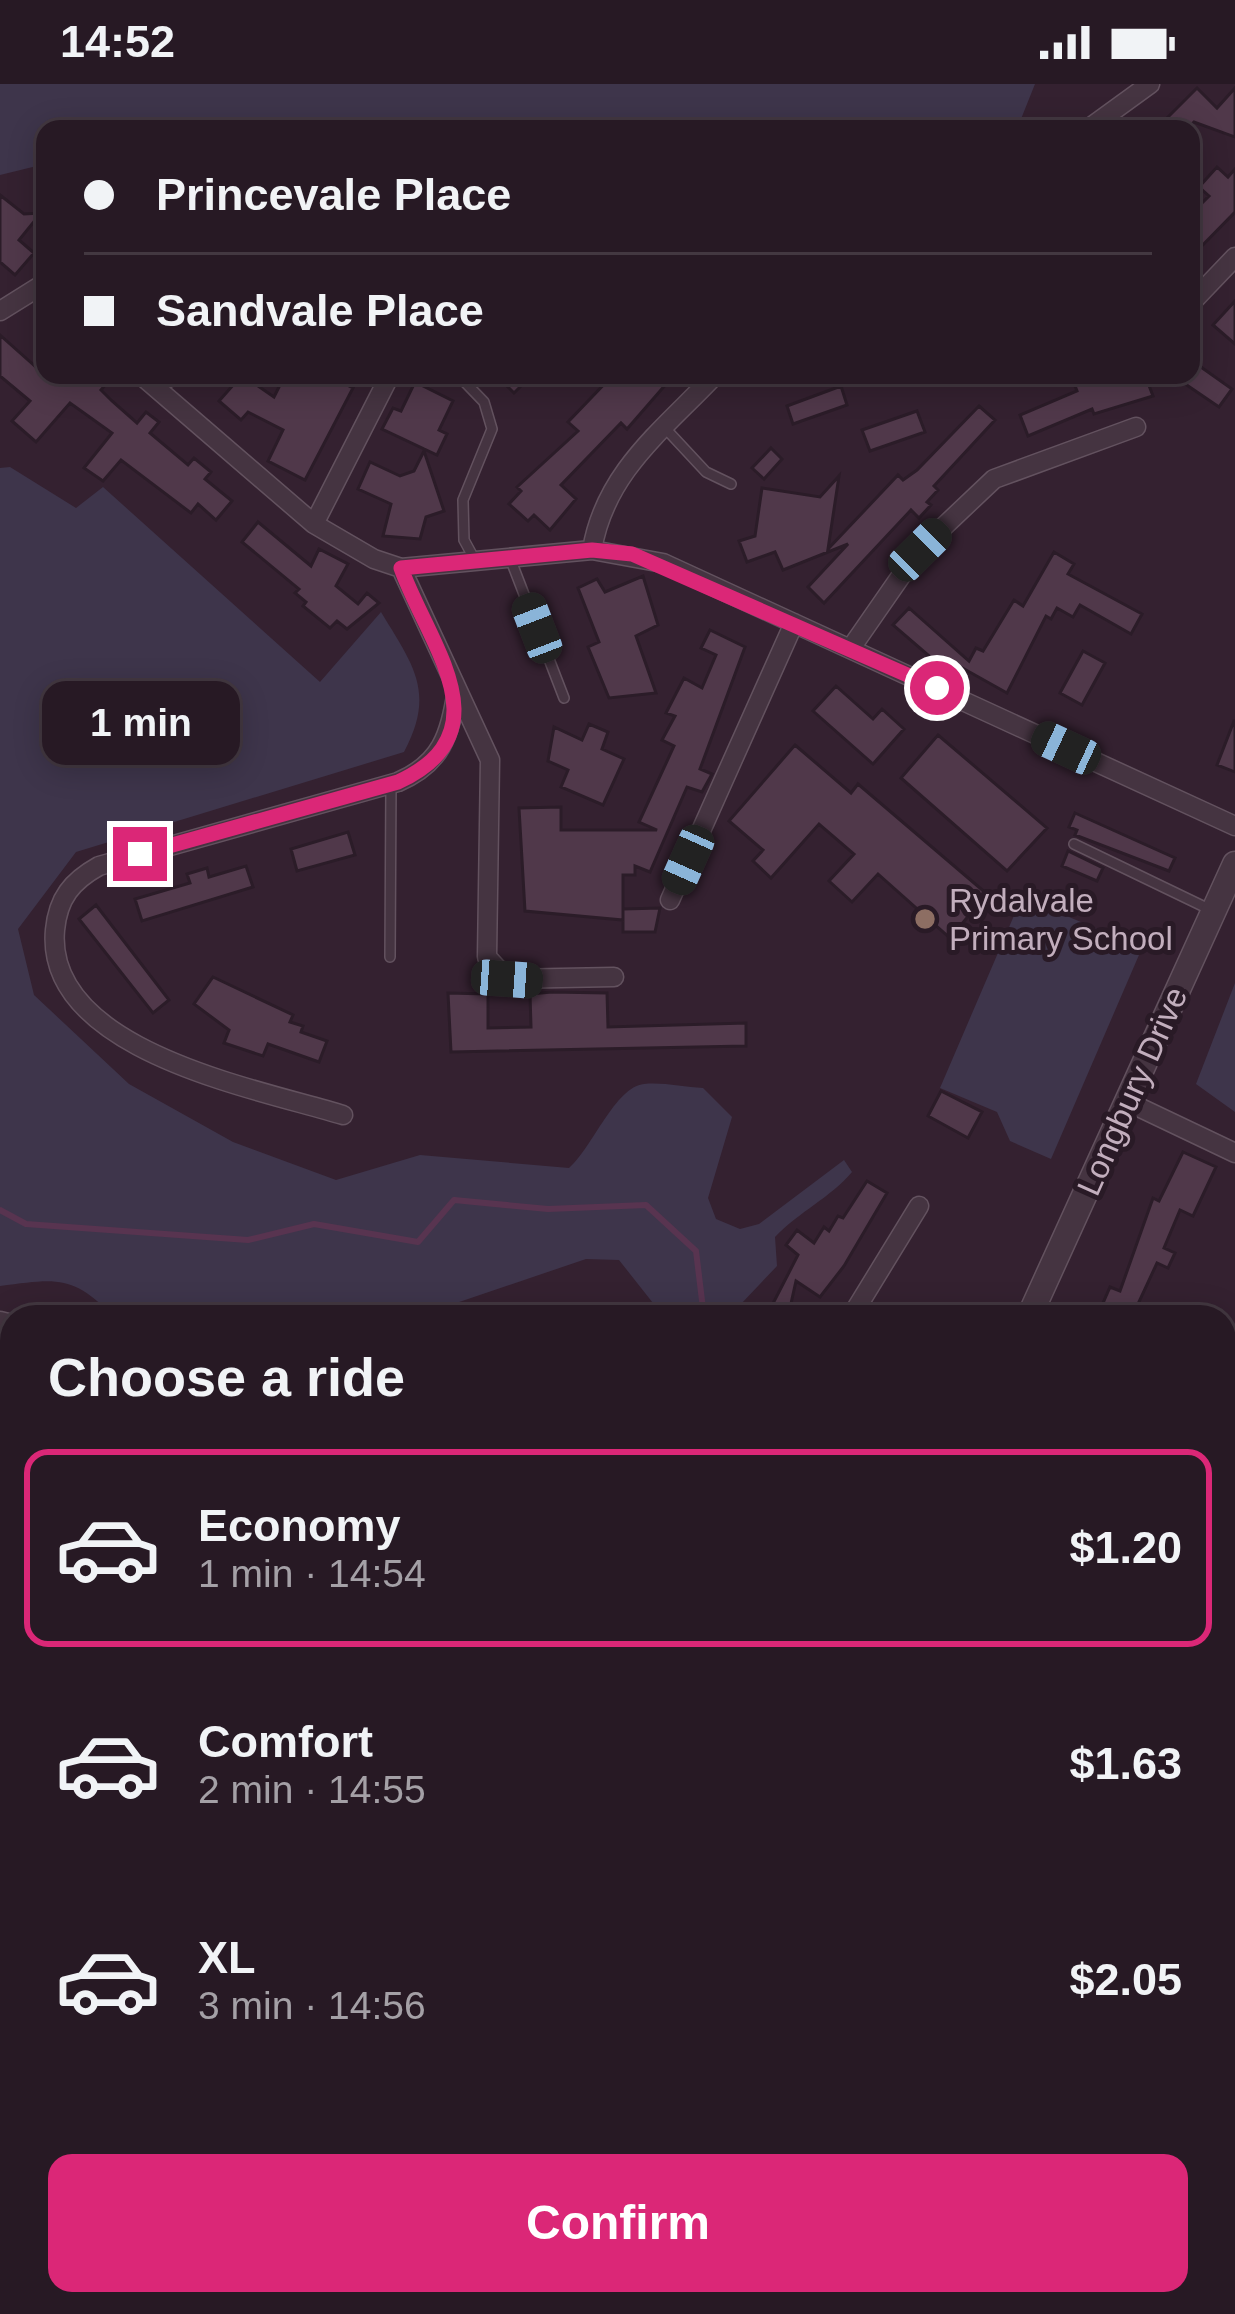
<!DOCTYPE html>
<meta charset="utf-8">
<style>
:root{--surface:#271924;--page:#332631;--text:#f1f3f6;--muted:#a4a0a6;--line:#433841;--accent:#db2777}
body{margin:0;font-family:Arial,sans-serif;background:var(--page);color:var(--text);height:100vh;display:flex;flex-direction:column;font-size:45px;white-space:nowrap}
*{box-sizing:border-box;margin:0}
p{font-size:39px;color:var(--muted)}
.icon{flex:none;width:66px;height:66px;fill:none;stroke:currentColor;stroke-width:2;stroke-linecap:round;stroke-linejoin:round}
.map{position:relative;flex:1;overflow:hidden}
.side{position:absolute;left:0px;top:1221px;width:1236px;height:1011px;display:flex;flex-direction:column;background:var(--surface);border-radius:36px 36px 0 0;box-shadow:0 6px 30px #0003,0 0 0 3px var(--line)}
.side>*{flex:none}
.hud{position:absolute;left:36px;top:36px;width:1164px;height:264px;border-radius:24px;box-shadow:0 6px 30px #0003,0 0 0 3px var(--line);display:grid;align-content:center;height:264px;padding:0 48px;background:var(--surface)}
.end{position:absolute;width:54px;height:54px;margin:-27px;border:15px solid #db2777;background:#fff;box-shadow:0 0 0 6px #fff}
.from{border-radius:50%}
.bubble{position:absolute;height:84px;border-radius:24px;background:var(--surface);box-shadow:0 6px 30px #0003,0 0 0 3px var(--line);font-size:39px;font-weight:700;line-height:84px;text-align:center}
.car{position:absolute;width:36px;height:72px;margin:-36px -18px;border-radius:15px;box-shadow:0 0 9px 3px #0007;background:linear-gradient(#222 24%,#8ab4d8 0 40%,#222 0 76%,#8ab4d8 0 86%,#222 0)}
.hud b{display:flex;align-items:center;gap:42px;height:114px;font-size:45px}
.hud b+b{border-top:3px solid var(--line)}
.hud i{width:30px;height:30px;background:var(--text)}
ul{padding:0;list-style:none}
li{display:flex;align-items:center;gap:36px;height:198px;margin:0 24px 18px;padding:0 24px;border:6px solid transparent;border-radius:24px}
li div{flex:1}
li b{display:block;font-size:45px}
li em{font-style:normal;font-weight:700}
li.selected{border-color:var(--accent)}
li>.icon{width:108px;height:108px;stroke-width:1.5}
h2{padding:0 48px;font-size:54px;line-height:144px}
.cta{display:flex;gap:24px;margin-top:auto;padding:24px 48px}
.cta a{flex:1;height:138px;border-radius:24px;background:var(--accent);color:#fff;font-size:48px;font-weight:700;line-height:138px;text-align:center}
.status{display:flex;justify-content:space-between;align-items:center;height:84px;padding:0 60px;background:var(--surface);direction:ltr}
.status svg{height:33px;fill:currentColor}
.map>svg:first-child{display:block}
</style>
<div class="status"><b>14:52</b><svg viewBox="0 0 49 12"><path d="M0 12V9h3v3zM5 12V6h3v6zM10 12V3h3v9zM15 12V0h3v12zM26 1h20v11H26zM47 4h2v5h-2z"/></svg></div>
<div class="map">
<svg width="1235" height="2230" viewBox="0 0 1235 2230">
<rect width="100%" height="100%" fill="#342130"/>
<!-- green -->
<path fill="#3e354b" d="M0 0H1035L1017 45H45V80L0 91Z
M10 383 76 424 103 403 320 598 381 528C413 581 436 608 404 668L76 768 18 845 34 911 129 1000 233 1058 336 1096 420 1071 569 1084C593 1063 615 1003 644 1000 662 998 684 1003 703 1004L732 1033 708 1114 716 1135 740 1145 759 1140 844 1076 852 1088C830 1114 800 1127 775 1153L777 1182 740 1221 738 1233H664L619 1176 586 1175 415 1233H114C72 1190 57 1195 0 1202V384Z
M1022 813 1142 864 1051 1075 1010 1057 997 1028 940 1004Z
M1235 899V1028L1196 1000Z
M0 1383 12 1391V1679L0 1677Z
M1224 1480 1235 1484V1805L1224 1829Z"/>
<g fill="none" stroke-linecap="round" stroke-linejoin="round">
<!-- stream -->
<path stroke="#583450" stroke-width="6" d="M0 1126 26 1140 248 1156 314 1140 418 1158 454 1116 548 1125 646 1121 696 1167 704 1233
M0 1577 12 1579
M0 1990 4 1991"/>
</g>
<!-- building -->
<path fill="#50384a" stroke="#2b1c28" stroke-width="3" d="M1197 4 1217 24 1235 4V53L1194 38 1187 45H1156Z
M1217 83 1228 93 1235 85V128L1191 173V130L1209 112 1199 103Z
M0 111 24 130 41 129 19 156 34 169 15 191 0 178Z
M1235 217V260L1213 241Z
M0 251 45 291H98L107 299 101 306 112 317 137 339 146 328 159 338 150 349 188 381 194 374 211 388 205 395 232 417 216 436 198 420 191 429 121 376 103 397 84 384 112 349 70 319 36 358 12 337 30 317 0 292Z
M1191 276 1232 305 1219 323 1172 291H1191Z
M242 291 274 313 285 291 319 299 322 291H347L343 299 353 304 305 396 268 377 283 346 248 328 241 336 219 317Z
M496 291H532L514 309Z
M613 291H674L627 345 621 339 561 401 576 415 550 446 534 431 528 437 509 420 521 407 517 403 578 347 568 338Z
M1071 291H1145L1153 312 1094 330 1092 325 1028 352 1020 331 1077 307Z
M415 298 453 317 439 346 447 350 437 371 382 345 393 324 401 327Z
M841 302 847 321 793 340 787 322Z
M979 322 995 336 934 402 938 406 927 418 931 421 919 434 911 426 824 519 808 503 848 460 783 486 775 468 747 478 739 457 755 452 762 404 820 413 839 392 828 465 898 391 903 396 917 386Z
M917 327 925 348 870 367 862 346Z
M771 364 782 375 764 395 752 384Z
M424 367 444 427 426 433 420 455 383 452 391 420 358 405 370 378 400 392 414 387Z
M258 438 311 482 319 465 348 480 336 502 358 520 367 509 379 519 347 545 337 537 330 544 303 522 306 518 295 509 299 505 242 458Z
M1054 468 1074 480 1068 490 1142 530 1131 550 1080 521 1073 533 1057 524 1051 535 1046 532 1007 609 950 577 943 584 893 541 909 524 969 577 976 564 983 567 1014 516 1023 522Z
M643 492 658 541 636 552 656 609 609 614 588 563 599 558 578 504 597 495 605 508Z
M710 546 745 563 700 685 712 690 702 708 687 703 650 788 635 782V791H623V836L525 827 519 724 561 723V746H657L639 738 674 662 662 656 675 632 666 629 684 594 702 604 716 571 701 564Z
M1083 567 1105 579 1082 621 1060 609Z
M836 602 873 635 882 625 904 645 873 680 813 627Z
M1234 637H1235V688L1217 681Z
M589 640 608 648 602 665 624 675 603 721 561 703 568 686 548 677 554 643 582 656Z
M938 651 1047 744 1007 787 901 694Z
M795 661 851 709 858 700 987 810 950 854 878 790 852 818 829 797 854 770 819 740 771 794 753 777 763 766 729 737Z
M1075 729 1175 774 1169 787 1075 751 1077 746 1069 743Z
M348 748 355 771 297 787 291 765Z
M1068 767 1103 784 1097 797 1062 782Z
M246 782 253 803 142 837 135 815 190 799 187 790 207 784 209 793Z
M96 821 169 916 153 929 79 835Z
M660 824 655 848H623V825Z
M213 893 293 931 290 938 303 942 301 948 327 957 319 978 268 960 263 972 224 959 229 946 194 920Z
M552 908 607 909 608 943 746 939V962L451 968 448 909 488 910V944L531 943 530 910Z
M941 1007 982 1028 968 1054 928 1032Z
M1183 1068 1216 1083 1193 1132 1180 1126 1164 1164 1175 1169 1168 1184 1157 1179 1132 1233H1097L1110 1203 1120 1207 1153 1114 1159 1117Z
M867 1097 887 1109 844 1182 820 1213 796 1197 788 1233H766L798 1171 786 1161 797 1146 814 1159 824 1143 829 1147 838 1132 843 1134Z"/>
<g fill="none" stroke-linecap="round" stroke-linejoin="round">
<defs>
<path id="service" d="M458 291 484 318 492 345 463 416 464 456 476 478
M665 344 706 388 731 400
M510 474 564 614
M1074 760 1213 827
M390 873 391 700"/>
<path id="minor" d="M1088 45 1150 0
M1191 219 1235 173
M0 227 45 199
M141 291 314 440 374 475 401 484 592 466 663 479 1235 742
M152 300 176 291
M314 440 390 291
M592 466C605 388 663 346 715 291
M401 484 490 676 487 873 507 895 614 893
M851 564 919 466 994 395 1136 343
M670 816 794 539
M1128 1018 1235 1069
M343 1031C259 1005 44 967 55 846 58 814 72 797 99 782L398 698C442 679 449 652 457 607
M851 1233 919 1122
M0 1237 12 1240
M0 1786 12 1790
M0 1847 12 1869
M0 2032 12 2025
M998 2220 1011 2230
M92 2230 103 2220
M396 2230 399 2220"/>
<path id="tertiary" d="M1029 1233 1235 780
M1203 2220 1216 2230
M600 2230 603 2220"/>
</defs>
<!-- service casing -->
<use href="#service" stroke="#63525f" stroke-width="12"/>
<!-- minor casing -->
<use href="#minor" stroke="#63525f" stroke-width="21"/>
<!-- tertiary casing -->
<use href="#tertiary" stroke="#63525f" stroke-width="27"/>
<!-- service -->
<use href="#service" stroke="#453441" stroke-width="9"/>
<!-- minor -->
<use href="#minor" stroke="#453441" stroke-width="18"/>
<!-- tertiary -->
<use href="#tertiary" stroke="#453441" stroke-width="24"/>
</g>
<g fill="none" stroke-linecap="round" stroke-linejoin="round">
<!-- route -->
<path stroke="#db2777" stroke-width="15" d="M140 770 398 698C507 648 428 560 401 484L592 466 632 470 937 604"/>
</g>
<!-- markers -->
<circle fill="#8d6e63" stroke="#291a26" stroke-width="4.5" cx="925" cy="835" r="12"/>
<g text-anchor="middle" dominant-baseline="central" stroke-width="10" stroke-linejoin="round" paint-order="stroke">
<!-- poi labels -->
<g font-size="33" fill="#c2aebd" stroke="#291a26" text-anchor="start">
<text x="949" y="816">Rydalvale<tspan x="949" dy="38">Primary School</tspan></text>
</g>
<!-- street labels -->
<g font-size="33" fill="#c2aebd" stroke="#291a26">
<text transform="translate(1132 1007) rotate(-66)">Longbury Drive</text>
</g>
</g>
</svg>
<i class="end from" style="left:937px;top:604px"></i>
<i class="end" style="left:140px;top:770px"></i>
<div class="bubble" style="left:42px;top:597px;width:198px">1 min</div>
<i class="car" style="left:920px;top:466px;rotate:45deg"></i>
<i class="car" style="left:537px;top:544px;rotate:339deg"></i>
<i class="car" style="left:1066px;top:664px;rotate:295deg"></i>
<i class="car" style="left:688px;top:776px;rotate:204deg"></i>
<i class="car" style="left:507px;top:895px;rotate:94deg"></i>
<div class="hud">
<b><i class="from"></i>Princevale Place</b>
<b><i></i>Sandvale Place</b>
</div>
<section class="side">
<h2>Choose a ride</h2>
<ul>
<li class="selected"><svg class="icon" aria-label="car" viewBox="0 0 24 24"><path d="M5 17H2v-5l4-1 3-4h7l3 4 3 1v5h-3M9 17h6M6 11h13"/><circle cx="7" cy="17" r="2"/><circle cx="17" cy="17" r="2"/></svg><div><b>Economy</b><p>1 min · 14:54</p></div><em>$1.20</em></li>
<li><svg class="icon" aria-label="car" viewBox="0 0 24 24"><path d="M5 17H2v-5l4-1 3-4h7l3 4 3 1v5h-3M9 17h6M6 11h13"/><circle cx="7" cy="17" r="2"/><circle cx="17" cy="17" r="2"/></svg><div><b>Comfort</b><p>2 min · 14:55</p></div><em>$1.63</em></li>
<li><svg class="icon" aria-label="car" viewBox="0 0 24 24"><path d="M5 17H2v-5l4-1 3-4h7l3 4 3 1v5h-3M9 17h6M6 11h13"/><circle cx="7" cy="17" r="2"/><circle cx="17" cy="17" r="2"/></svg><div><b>XL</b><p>3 min · 14:56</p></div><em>$2.05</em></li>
</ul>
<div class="cta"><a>Confirm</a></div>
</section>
</div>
